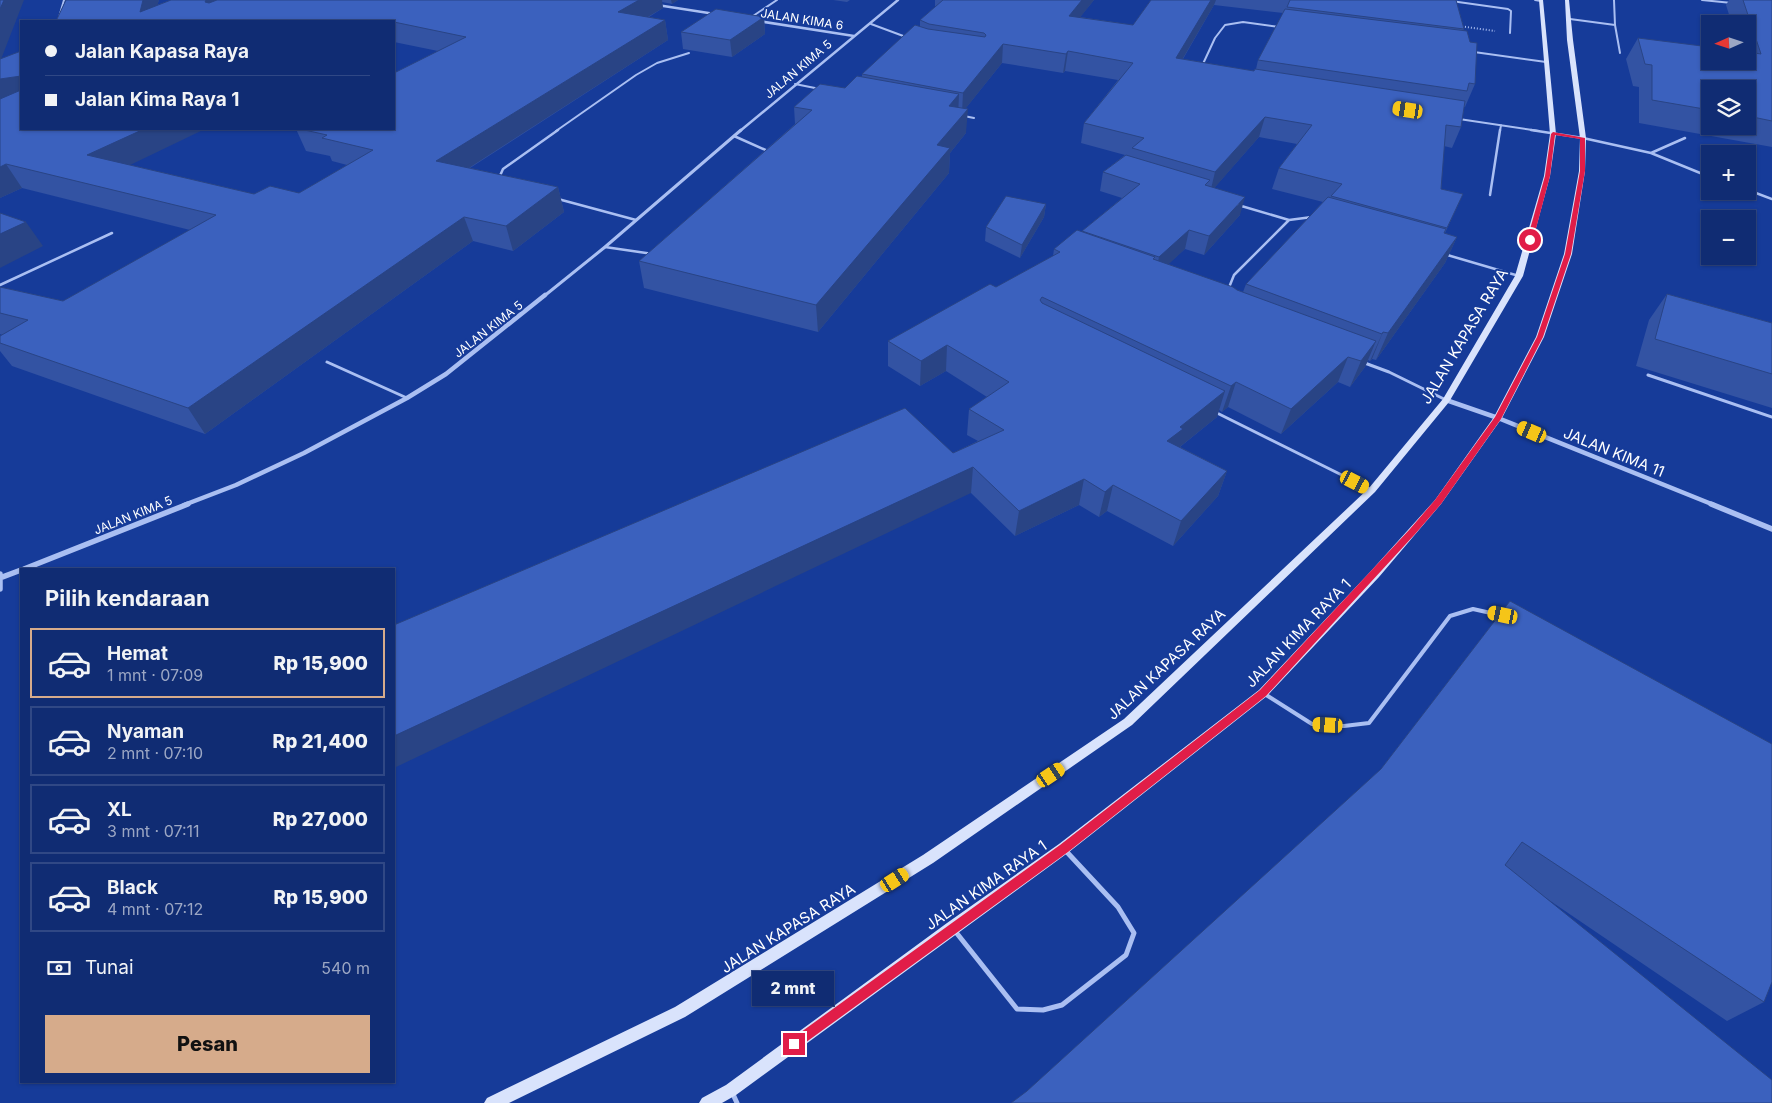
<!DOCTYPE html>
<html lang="id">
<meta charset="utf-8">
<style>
:root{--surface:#102c73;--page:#193478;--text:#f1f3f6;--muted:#9ca7c4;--line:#304885;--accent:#d6ab8b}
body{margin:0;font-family:Inter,sans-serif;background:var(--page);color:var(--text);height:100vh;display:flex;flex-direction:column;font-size:19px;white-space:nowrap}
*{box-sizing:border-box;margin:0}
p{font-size:16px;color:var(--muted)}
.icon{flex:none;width:28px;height:28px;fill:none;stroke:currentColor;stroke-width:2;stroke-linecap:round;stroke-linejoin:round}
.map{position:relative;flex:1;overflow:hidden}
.sheet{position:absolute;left:20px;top:568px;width:375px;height:515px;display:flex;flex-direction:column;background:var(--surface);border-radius:0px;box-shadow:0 1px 4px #0004,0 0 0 1px var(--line)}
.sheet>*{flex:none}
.banner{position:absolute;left:20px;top:20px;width:375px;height:110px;border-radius:0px;box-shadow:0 1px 4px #0004,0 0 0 1px var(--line);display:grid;align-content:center;height:110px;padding:0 25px;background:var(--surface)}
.needle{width:32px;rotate:267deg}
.tools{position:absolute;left:1701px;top:15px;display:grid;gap:10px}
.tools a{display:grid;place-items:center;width:55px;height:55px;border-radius:0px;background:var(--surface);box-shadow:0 1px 4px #0004,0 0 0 1px var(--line);font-size:25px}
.end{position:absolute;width:22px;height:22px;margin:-11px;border:6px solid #e11d48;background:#fff;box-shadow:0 0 0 2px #fff}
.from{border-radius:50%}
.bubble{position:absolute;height:35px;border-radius:0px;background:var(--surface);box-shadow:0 1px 4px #0004,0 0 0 1px var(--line);font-size:16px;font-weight:800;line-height:35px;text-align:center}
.car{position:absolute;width:15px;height:30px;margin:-15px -8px;border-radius:6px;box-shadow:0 0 4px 1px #0007;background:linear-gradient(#f5c518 24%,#345 0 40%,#f5c518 0 76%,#345 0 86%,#f5c518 0)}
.banner b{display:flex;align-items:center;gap:18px;height:48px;font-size:19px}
.banner b+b{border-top:1px solid var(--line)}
.banner i{width:12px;height:12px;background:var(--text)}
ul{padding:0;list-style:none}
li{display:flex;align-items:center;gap:15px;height:70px;margin:0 10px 8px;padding:0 15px;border:2px solid var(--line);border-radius:0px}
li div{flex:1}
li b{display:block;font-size:19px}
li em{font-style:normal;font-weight:800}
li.selected{border-color:var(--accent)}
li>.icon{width:45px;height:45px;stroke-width:1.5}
h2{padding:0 25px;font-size:22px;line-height:60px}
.pay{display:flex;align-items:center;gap:12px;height:55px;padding:0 25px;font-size:19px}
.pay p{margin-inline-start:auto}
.action{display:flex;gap:10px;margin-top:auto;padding:10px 25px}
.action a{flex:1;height:58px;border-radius:0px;background:var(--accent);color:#111;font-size:20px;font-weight:800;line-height:58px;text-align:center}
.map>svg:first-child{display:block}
</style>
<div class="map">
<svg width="1772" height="1103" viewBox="0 0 1772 1103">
<rect width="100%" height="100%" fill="#163b99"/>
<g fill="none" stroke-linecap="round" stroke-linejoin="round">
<!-- path -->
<path stroke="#aabff2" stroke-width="2" stroke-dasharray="1 2" stroke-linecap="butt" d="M1459 26 1495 31"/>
<!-- service-far4 -->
<path stroke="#aabff2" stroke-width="2" d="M1444 0 1508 9 1511 11 1510 33
M1535 0 1541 1
M1614 0 1615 25 1620 53
M1702 0 1732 3
M750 18 777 0
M1570 19 1615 25
M58 21 64 0
M871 24 906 37
M1474 52 1546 62
M1202 66 1215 38 1225 25 1243 22 1279 27
M795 84 820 89
M964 116 974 118
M1459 119 1539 131
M556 131 636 75 657 63 689 53
M1500 131 1501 125"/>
<!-- service-far3 -->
<path stroke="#aabff2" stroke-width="2.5" d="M1531 130 1583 138 1651 153 1710 177
M734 136 770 152
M1651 153 1685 138
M499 178 503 169 558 130
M1748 190 1772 199
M1490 195 1500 130
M558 199 636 220
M1238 205 1289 220
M605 247 653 254
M1444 254 1519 276
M0 285 112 233
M1228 290 1234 275 1289 220 1312 217"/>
<!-- service-far2 -->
<path stroke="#aabff2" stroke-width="3" d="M327 362 407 398
M1362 362 1389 372 1446 400
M1648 375 1772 417
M1213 411 1372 490"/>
<!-- service-far1 -->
<path stroke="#aabff2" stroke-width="4" d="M1263 693 1312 724 1344 726 1369 723 1450 616 1473 609 1504 616"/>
<!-- service -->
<path stroke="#aabff2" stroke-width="5" d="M955 931 1017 1009 1043 1010 1062 1005 1126 955 1134 933 1118 907 1065 850
M732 1092 737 1103"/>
<!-- minor-far3 -->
<path stroke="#aabff2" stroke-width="2.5" d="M657 5 715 14
M758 21 854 36
M740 131 898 0"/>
<!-- minor-far2 -->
<path stroke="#aabff2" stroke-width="3" d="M543 297 605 247 741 130"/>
<!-- minor-far1 -->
<path stroke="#aabff2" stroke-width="4.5" d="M1446 400 1498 418 1714 505
M184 505 236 485 304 453 407 398 446 374 545 295"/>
<!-- minor -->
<path stroke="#aabff2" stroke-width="5.5" d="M1711 504 1772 529
M24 569 188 504
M0 574V589
M0 578 21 570"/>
<!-- secondary -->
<path fill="#d9e3fc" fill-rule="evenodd" d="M1539 0H1543L1556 134 1550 176 1523 276 1449 402 1375 492 1132 725 933 863 685 1017 509 1103H484L487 1098 675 1007 923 855 1124 719 1369 488 1443 399 1515 276 1544 176 1550 134Z
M1565 0H1569L1573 40 1586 138 1585 171 1572 254 1544 337 1502 418 1441 504 1379 577 1267 696 1069 852 736 1095 722 1103H699L702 1098 726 1085 947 923 1059 844 1259 690 1371 571 1435 500 1494 417 1536 337 1564 254 1579 171 1580 138 1567 40Z"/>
</g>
<!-- wall -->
<path fill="#3353a3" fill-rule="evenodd" d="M66 0H159L157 5 171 0H678L672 4 662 2 663 8 649 17 665 20 668 40 470 168 558 187 564 212 513 251 473 241 205 434 12 366 0 351V336L2 335 0 334V287L63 301 190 230 22 188 0 198 1 59 130 165 254 194 299 193 347 165 332 161 330 156 306 151 296 129H394L438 51 394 42V21H56Z
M833 0H850L847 2Z
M935 0H1094L1080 17 1133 25 1151 0H1456L1464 29 1463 31 1475 84 1465 107H1464L1461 127 1452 148 1444 146 1441 189 1463 194 1445 233 1457 237 1445 263 1376 360 1372 359 1370 361 1368 360 1365 367 1350 387 1338 382 1281 434 1228 407 1222 412 1219 410 1217 417 1180 447 1227 471 1218 496 1173 546 1107 511 1099 517 1079 505 1015 536 971 493 953 453 978 441 967 435 969 409 987 397 946 371 920 386 888 366V341L996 287 1053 256 1054 249 1082 232V231L1122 198 1100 191 1103 172 1125 155 1081 143 1084 123 1118 80 1065 71 1063 73 1002 63 965 109 966 133 950 153 949 173 818 332 644 288 639 261 795 124 794 107 845 88 862 77V74L920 26V20L935 7ZM1214 5 1283 13 1258 60 1256 69 1254 71 1183 59ZM1259 137 1297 144 1279 168 1272 189 1323 202 1246 284 1243 292 1168 264 1185 249 1204 255 1240 215 1214 188Z
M1729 0H1772V147L1639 123V87L1633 86 1626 59 1638 38 1748 61V24H1732L1726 5ZM1710 89H1748V126H1710Z
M764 17 765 34 732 57 683 49 681 32Z
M1046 204 1044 217 1020 258 985 241 986 227Z
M1667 294 1772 323V408L1636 366 1649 320Z
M1510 601 1764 1002 1727 1021 1543 896 1027 1091 1381 769Z"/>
<!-- shaded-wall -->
<path fill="#294485" d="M4 0H24L0 62V9Z
M143 0H159L153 21 140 12Z
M206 0H223L229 13 205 2Z
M639 0H662L663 8 622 32 618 12Z
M671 0H678L672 4Z
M1082 0H1094L1067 34 1069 16Z
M1211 0H1216L1214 5 1172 77 1176 58Z
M764 17 765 34 732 57 730 40Z
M665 20 668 40 444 184 436 161Z
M1003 44 1002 63 962 113 963 93Z
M1068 51 1065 71 1063 73 1066 54Z
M21 76V100L0 103V79Z
M959 94 958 118 949 106Z
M968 109 966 133 950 153 949 173 818 332 816 305 937 145Z
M1265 117 1259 137 1210 193 1215 172Z
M144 129H205L101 179 87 155Z
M6 164 22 188 0 198V167Z
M558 187 564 212 513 251 506 226Z
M1245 197 1240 215 1204 255 1209 236Z
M1046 204 1044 217 1020 258 1022 245Z
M464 217 473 241 205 434 188 408Z
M26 222 43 246 0 268V234Z
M1189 230 1185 249 1155 277 1159 257Z
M1457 237 1445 263 1376 360 1388 333Z
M1383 332 1372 359 1370 361 1382 334Z
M1376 341 1365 367 1350 387 1361 361Z
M947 345 946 371 920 386 921 361Z
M1348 357 1338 382 1281 434 1291 409Z
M1236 382 1228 407 1222 412 1231 386Z
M1225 391 1217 417 1176 450 1167 441 1180 427Z
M973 467 971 493 394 768V736Z
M1227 471 1218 496 1173 546 1181 521Z
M1084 479 1079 505 1015 536 1019 511Z
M1113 485 1107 511 1099 517 1105 492Z"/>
<!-- building -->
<path fill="#3b61be" stroke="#294485" d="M0 0H4L0 9Z
M66 0H143L140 12 171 0H206L205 2 209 3 217 0H639L618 12 665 20 436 161 558 187 506 226 464 217 188 408 0 343V336L28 320 0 313V287L63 301 216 215 6 164 0 167V99L21 90V129H144L87 155 254 194 270 186 299 193 373 150 322 138 327 135 300 129H394V73L466 37 394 22V21L381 20 378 21H56Z
M943 0H1082L1069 16 1133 25 1151 0H1211L1176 58 1254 71 1255 69 1465 101 1461 127 1446 125 1441 189 1463 194 1447 228 1331 196 1342 184 1279 168 1312 125 1265 117 1215 172 1132 148 1144 138 1084 123 1133 63 1068 51 1066 54 1003 44 963 93 862 74 915 25 928 29 985 37 986 35 984 33 929 24 920 20Z
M1290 0H1456L1464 29 1287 7Z
M1743 0H1772V121L1748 116V89H1710V110L1652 100V65L1645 64 1638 38 1710 47V61H1748V52L1761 54Z
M716 9 764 17 730 40 681 32Z
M1285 9 1467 31 1470 42 1477 43 1475 84 1469 83 1467 91 1258 60Z
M21 51V76L0 79V59Z
M857 76 959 94 949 106 968 109 937 145 950 148 816 305 639 261 812 110 794 107 820 84 845 88Z
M1126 155 1210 180 1205 185 1245 197 1209 236 1189 230 1159 257 1082 231 1140 184 1103 172Z
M1006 196 1046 204 1022 245 986 227Z
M1328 197 1446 229 1444 233 1457 237 1388 333 1383 332 1382 334 1246 284Z
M0 213 26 222 0 234Z
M1077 230 1155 257 1153 259 1233 287 1237 290 1376 341 1361 361 1348 357 1291 409 1236 382 1231 386 1042 297 1040 300 1042 303 1225 391 1180 427 1183 429 1167 441 1227 471 1181 521 1113 485 1105 492 1084 479 1019 511 973 467 394 736V625L905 408 953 453 1004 430 969 409 1009 382 947 345 921 361 888 341 990 284 996 287 1060 252 1054 249Z
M1667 294 1772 323V374L1655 339Z
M1510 601 1772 744V982L1764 1002 1522 842 1505 865 1772 1080V1103H1011L1027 1091 1381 769Z"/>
<!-- route -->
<path fill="#e11d48" d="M1553 132 1585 138V171L1571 254 1543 337 1501 419 1441 504 1416 533 1266 696 1068 852 798 1048 794 1050 790 1048 788 1044 790 1040 1060 845 1260 690 1410 529 1435 500 1495 417 1537 337 1565 254 1580 171V139L1555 135 1550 176 1533 240 1530 242 1527 240 1545 176 1551 134Z"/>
<g text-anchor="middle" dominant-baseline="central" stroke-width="4" stroke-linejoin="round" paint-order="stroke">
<!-- far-street labels -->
<g font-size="12" fill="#fff" stroke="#163b99">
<text transform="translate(802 19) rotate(9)">JALAN KIMA 6</text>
<text transform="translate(798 69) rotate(-40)">JALAN KIMA 5</text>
<text transform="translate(488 329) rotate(-38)">JALAN KIMA 5</text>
<text transform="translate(133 515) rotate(-22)">JALAN KIMA 5</text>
</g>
<!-- street labels -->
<g font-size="15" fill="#fff" stroke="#163b99">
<text transform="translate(1464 336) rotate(-59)">JALAN KAPASA RAYA</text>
<text transform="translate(1614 452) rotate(22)">JALAN KIMA 11</text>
<text transform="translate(1298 633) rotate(-46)">JALAN KIMA RAYA 1</text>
<text transform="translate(1166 664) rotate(-43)">JALAN KAPASA RAYA</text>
<text transform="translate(986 885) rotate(-35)">JALAN KIMA RAYA 1</text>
<text transform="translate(788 928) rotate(-32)">JALAN KAPASA RAYA</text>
</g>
</g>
</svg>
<div class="tools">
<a><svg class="needle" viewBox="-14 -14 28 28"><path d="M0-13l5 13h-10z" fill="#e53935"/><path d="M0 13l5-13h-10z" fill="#9ca7c4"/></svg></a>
<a><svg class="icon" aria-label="layers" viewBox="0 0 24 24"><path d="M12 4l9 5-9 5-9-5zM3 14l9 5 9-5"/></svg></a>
<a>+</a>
<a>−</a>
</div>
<i class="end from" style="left:1530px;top:240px"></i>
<i class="end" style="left:794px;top:1044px"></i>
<div class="bubble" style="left:752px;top:971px;width:82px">2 mnt</div>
<i class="car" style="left:1408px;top:110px;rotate:279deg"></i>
<i class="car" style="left:1532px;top:432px;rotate:293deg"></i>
<i class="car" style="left:1355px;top:482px;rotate:117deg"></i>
<i class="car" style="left:1503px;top:615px;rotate:282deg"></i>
<i class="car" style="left:1328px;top:725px;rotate:273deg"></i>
<i class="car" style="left:1051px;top:775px;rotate:56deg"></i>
<i class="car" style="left:895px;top:880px;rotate:58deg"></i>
<div class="banner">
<b><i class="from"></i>Jalan Kapasa Raya</b>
<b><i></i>Jalan Kima Raya 1</b>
</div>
<section class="sheet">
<h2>Pilih kendaraan</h2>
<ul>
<li class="selected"><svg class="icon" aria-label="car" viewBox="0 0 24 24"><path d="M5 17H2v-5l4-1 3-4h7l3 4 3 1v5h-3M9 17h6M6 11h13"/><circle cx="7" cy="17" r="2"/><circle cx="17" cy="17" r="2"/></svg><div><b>Hemat</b><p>1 mnt · 07:09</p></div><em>Rp 15,900</em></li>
<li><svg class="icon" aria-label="car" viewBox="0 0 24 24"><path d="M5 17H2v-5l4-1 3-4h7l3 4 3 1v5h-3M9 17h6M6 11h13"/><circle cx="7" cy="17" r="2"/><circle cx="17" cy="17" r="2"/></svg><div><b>Nyaman</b><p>2 mnt · 07:10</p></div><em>Rp 21,400</em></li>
<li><svg class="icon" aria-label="car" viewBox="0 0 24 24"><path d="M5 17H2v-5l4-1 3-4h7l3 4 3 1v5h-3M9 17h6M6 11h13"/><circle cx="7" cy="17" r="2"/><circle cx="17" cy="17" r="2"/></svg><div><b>XL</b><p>3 mnt · 07:11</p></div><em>Rp 27,000</em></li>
<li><svg class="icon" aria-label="car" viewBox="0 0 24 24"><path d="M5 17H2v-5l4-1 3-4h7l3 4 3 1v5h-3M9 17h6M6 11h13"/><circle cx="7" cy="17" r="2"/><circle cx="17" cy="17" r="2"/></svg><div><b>Black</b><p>4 mnt · 07:12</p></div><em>Rp 15,900</em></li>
</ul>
<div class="pay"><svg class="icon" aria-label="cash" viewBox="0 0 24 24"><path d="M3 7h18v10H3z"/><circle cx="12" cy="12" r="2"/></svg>Tunai<p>540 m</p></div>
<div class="action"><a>Pesan</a></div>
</section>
</div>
